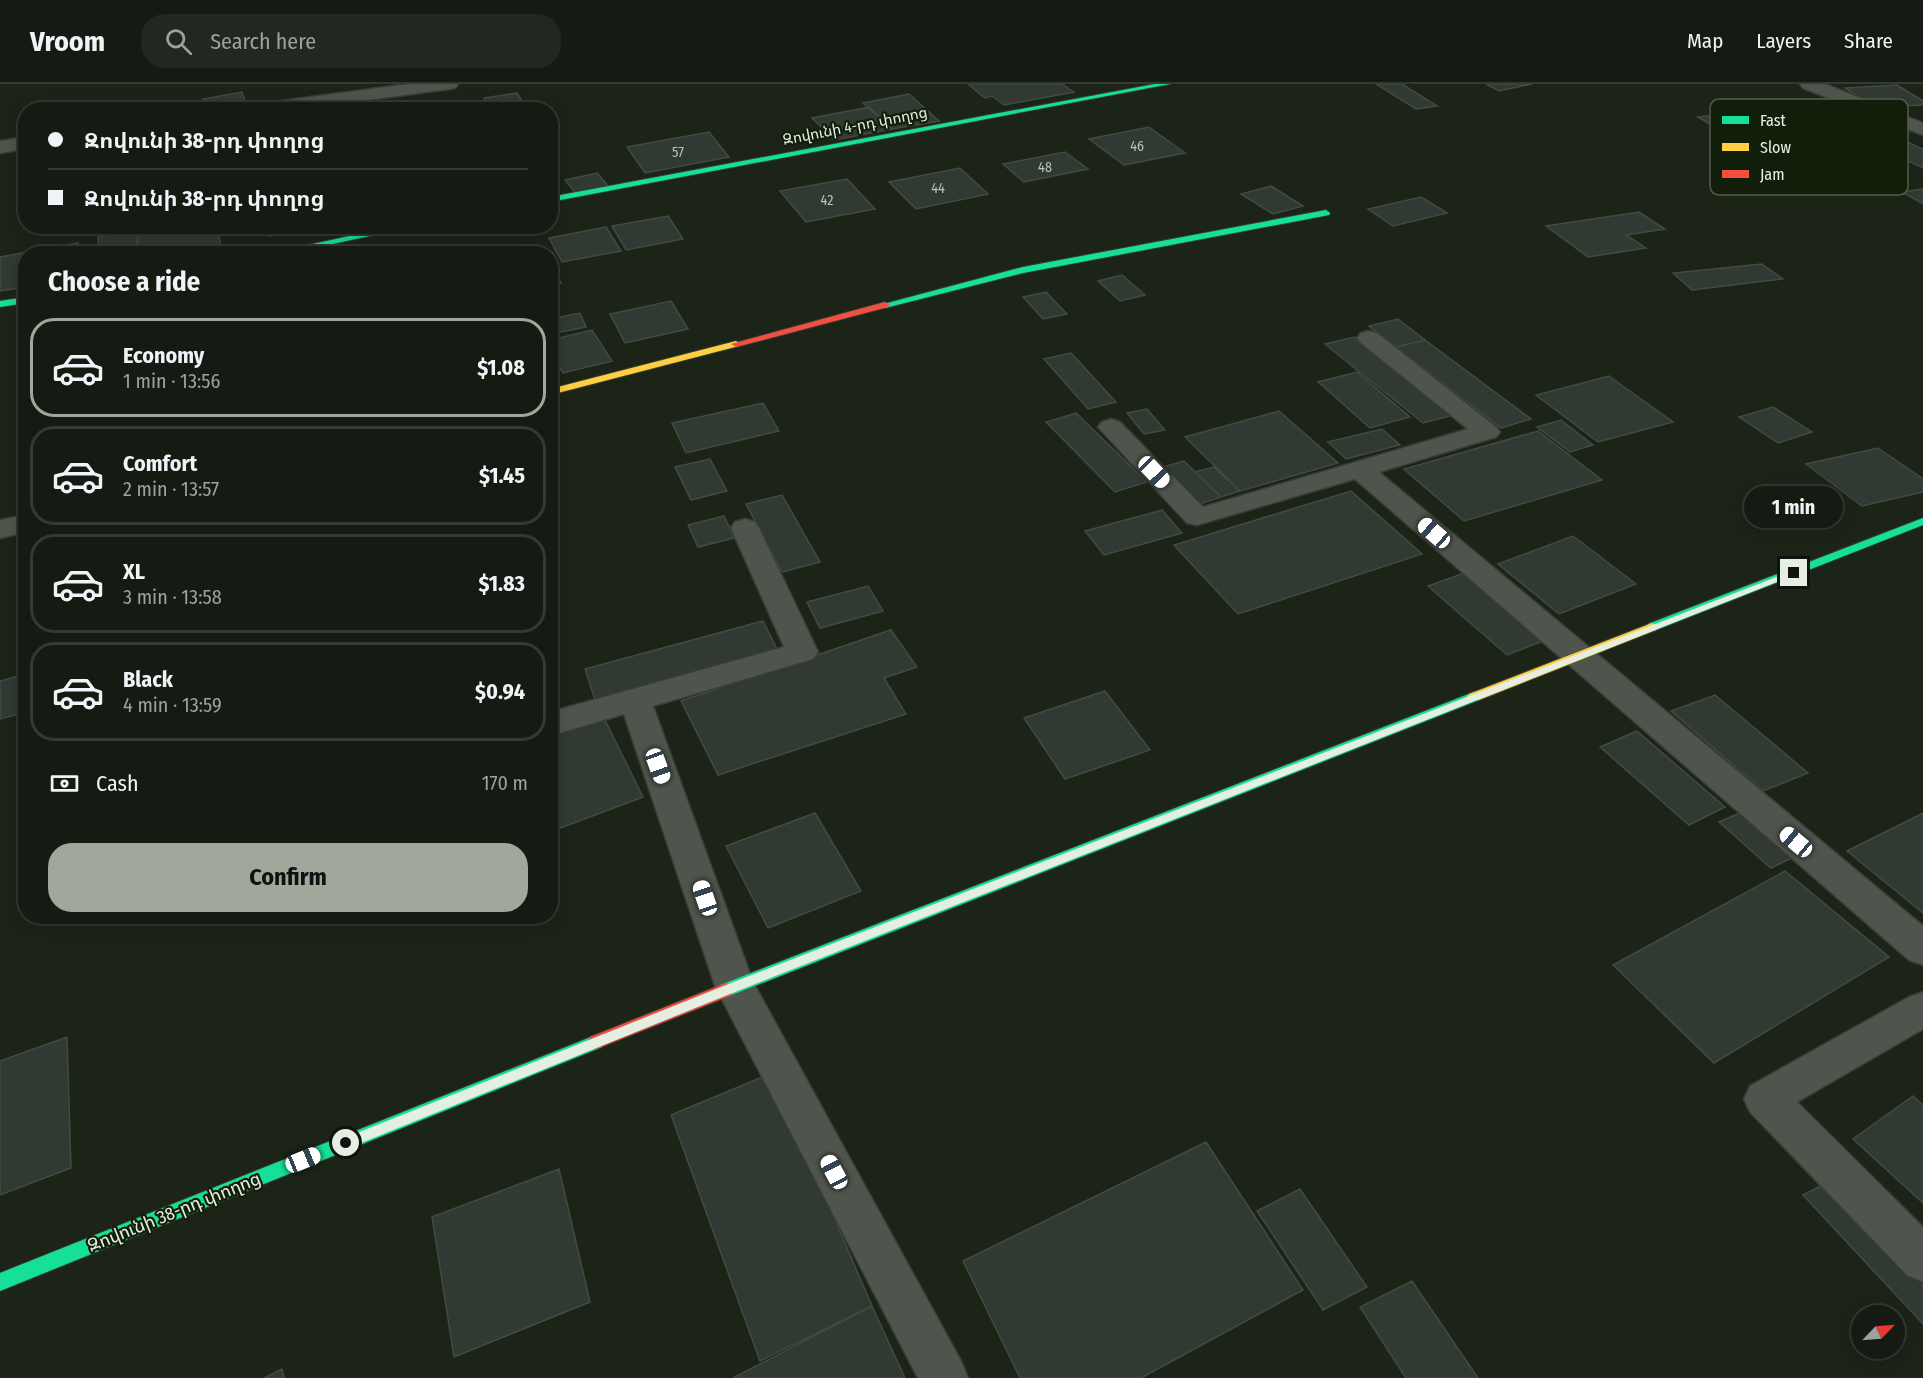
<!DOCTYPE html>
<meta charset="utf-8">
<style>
:root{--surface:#151b12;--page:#222820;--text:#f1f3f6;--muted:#9da19f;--line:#343932;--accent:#9fa89b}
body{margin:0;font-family:"Fira Sans Condensed","Noto Sans Armenian",sans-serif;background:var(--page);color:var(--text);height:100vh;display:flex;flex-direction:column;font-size:22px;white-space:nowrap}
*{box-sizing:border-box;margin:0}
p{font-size:20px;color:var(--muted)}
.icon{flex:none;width:33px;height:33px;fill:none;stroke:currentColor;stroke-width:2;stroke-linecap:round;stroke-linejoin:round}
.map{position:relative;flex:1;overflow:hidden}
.details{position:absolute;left:18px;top:162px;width:540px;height:678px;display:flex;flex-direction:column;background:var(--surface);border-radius:24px;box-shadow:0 3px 15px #0003,0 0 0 2px var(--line)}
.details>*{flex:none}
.hud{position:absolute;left:18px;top:18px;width:540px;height:132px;border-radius:24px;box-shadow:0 3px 15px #0003,0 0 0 2px var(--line);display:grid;align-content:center;height:132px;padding:0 30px;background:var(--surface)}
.needle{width:39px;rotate:65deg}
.tools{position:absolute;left:1851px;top:1221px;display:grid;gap:12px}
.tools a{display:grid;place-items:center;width:54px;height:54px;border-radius:50%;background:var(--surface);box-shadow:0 3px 15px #0003,0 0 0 2px var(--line);font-size:30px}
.end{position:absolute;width:27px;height:27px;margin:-14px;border:8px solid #e5efe1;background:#111;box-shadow:0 0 0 3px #111}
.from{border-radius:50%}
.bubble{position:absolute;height:42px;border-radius:21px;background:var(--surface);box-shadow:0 3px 15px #0003,0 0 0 2px var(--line);font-size:20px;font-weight:700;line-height:42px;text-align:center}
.car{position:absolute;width:18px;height:36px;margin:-18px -9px;border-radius:8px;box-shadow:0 0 4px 2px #0007;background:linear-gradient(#fff 24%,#345 0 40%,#fff 0 76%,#345 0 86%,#fff 0)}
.hud b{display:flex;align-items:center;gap:21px;height:57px;font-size:22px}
.hud b+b{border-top:2px solid var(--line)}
.hud i{width:15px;height:15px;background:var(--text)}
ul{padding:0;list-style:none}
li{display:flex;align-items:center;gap:18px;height:99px;margin:0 12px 9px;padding:0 18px;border:3px solid var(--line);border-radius:24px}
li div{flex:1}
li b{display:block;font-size:22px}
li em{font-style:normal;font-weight:700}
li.selected{border-color:var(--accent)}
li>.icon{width:54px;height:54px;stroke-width:1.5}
h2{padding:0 30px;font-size:27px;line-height:72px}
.pay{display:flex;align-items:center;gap:15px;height:66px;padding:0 30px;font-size:22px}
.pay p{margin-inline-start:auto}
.cta{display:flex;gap:12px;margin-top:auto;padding:12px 30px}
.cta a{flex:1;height:69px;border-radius:24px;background:var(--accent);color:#111;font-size:24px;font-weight:700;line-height:69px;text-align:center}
header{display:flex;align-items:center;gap:36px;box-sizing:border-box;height:84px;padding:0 30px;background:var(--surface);border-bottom:2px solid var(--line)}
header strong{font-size:28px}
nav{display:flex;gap:33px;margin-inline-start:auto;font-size:21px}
.search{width:420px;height:54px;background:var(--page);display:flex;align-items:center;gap:15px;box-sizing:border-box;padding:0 21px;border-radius:24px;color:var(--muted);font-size:22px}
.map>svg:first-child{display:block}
</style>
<header>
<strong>Vroom</strong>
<div class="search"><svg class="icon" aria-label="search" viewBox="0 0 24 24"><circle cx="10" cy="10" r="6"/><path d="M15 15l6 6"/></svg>Search here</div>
<nav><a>Map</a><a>Layers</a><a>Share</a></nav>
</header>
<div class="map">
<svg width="1923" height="1294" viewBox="0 0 1923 1294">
<rect width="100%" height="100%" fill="#1c2418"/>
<!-- building -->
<path fill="#313a32" stroke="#424b42" stroke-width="1.5" d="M968 0H1062L1074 8 1004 21 992 12 985 14Z
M1376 0H1402L1437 22 1416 25Z
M1486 0H1532L1499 7Z
M1897 1 1923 17V21L1874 23 1845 4Z
M242 8 246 20 206 26 203 15Z
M517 9 528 26H490L484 14Z
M909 10 939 37 892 45 863 19Z
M1822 18 1865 41 1737 57 1698 33Z
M869 23 892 45 834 56 812 34Z
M1149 43 1185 69 1124 81 1089 55Z
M709 48 729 73 645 89 627 63Z
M1907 58 1923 65V84L1879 63Z
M1065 68 1088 85 1024 98 1003 80Z
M960 84 988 110 916 125 889 98Z
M597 89 609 103 576 110 565 96Z
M847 95 875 125 806 138 780 107Z
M1271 102 1303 122 1273 130 1241 110Z
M1923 105V120L1902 108Z
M1421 113 1447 129 1393 142 1368 125Z
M1639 128 1665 145 1626 151 1646 164 1588 173 1546 142Z
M668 132 683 155 626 166 612 142Z
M157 142H218L221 166 202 170H138V146Z
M266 142H315L269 152Z
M606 143 621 167 562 178 549 154Z
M138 146 137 162 99 169 98 153Z
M78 159 77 170H26V203L0 207V173Z
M1762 180 1783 195 1692 206 1673 189Z
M550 181 561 199 550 201Z
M1122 191 1145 211 1120 217 1098 197Z
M1046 208 1067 230 1043 235 1023 213Z
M671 217 688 245 625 259 610 230Z
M580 229 586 243 550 250V235Z
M1398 235 1425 256 1396 263 1369 242Z
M592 246 612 277 563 289 550 268V256Z
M1355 253 1454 331 1423 339 1325 260Z
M1425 256 1531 335 1501 344 1396 263Z
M1071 269 1116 318 1088 325 1044 275Z
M1357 288 1410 333 1370 344 1318 298Z
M1609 292 1673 338 1598 358 1536 311Z
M763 319 779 347 686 369 672 339Z
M1773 323 1812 348 1778 359 1739 333Z
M1147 325 1165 346 1144 350 1127 329Z
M1279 327 1338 379 1240 407 1185 353Z
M1076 329 1147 398 1115 408 1046 338Z
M1561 336 1593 361 1570 368 1537 343Z
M1382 345 1400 361 1346 375 1328 358Z
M1538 347 1602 396 1464 437 1404 385Z
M1878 364 1923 395V408L1862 422 1806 380Z
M710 375 727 407 691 416 675 383Z
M1184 377 1221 413 1197 421 1159 384Z
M1214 383 1240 407 1221 413 1195 388Z
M1351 407 1422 470 1238 530 1174 461Z
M782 411 820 478 782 488 746 420Z
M1162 426 1182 449 1104 471 1085 447Z
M724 432 734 454 698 463 688 441Z
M1573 452 1636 500 1559 530 1498 480Z
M1464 489 1543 557 1507 571 1428 502Z
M868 502 883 527 820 544 807 518Z
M763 537 777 565 595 616 585 585Z
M891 546 917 583 884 594 906 630 718 691 681 617Z
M26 590V628L0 635V597Z
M1105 607 1150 666 1065 695 1024 634Z
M1715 611 1808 689 1763 707 1671 627Z
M603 632 643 713 550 748V650Z
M1637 647 1725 723 1689 741 1600 663Z
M1742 728 1794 773 1771 784 1719 738Z
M815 729 861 807 768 844 726 762Z
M1923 729V829L1847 767Z
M1785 787 1889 873 1714 979 1613 881Z
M67 953 71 1084 0 1111V977Z
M772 989 872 1222 760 1277 671 1031Z
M1913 1012 1923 1021V1119L1853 1055Z
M1206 1058 1303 1206 1141 1294H1020L963 1177Z
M559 1085 590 1218 454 1273 432 1133Z
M1834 1095 1923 1189V1240L1803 1111Z
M1300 1105 1367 1203 1323 1226 1257 1127Z
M1412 1197 1478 1294H1406L1360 1223Z
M872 1222 905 1294H733Z
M282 1285 284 1294H264Z"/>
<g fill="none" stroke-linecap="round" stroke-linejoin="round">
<defs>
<path id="street" d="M409 0H458L455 4 449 5 295 26H241L250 21Z
M1800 0H1825L1923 39V51L1803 4Z
M26 53V65L0 69V57Z
M1369 247 1377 249 1496 343 1500 348 1496 353 1379 388 1923 842V881L1909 876 1355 395 1197 441 1187 439 1098 343 1102 338 1111 335 1120 338 1203 423 1468 345 1361 259 1357 254 1361 249Z
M26 431V448L0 454V436Z
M745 435 755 438 759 444 818 568 813 575 653 622 753 898 961 1277 968 1294H918L715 902 624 630 550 652V628L784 563 731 444 735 438Z
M1923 908V945L1797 1018 1923 1143V1198L1907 1191 1750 1028 1744 1015 1750 1002 1909 913Z"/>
<path id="fast" d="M1155 0H1170L550 118V113Z
M1326 126 1330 129 1329 131 1023 189 885 224 880 221 1023 183Z
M396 142H416L286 170H266Z
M26 213V219L0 223V217Z
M1923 434V441L1656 546 1652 547 1646 543 1648 540Z
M1474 608 1479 610 1481 613 1479 616 732 911 726 913 720 911 718 906 720 901Z
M596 951 602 953 604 958 602 963 0 1207V1189Z"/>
<path id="slow" d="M736 257 741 260 739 262 550 311V305Z
M1652 539 1658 543 1656 546 1479 616H1469L1467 613 1469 610Z"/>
<path id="jam" d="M885 218 890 221 888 223 736 263 731 260Z
M726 899 732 901 734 906 732 911 596 965 590 963 588 958 590 953Z"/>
</defs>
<!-- street casing -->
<use href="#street" stroke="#373e34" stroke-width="3"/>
<!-- fast casing -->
<use href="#fast" stroke="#373e34" stroke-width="2"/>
<!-- slow casing -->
<use href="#slow" stroke="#373e34" stroke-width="2"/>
<!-- jam casing -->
<use href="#jam" stroke="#373e34" stroke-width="2"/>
<!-- street -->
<use href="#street" fill="#4f554c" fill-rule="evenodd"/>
<!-- fast -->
<use href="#fast" fill="#16e098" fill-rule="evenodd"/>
<!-- slow -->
<use href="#slow" fill="#ffcf43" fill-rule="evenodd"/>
<!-- jam -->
<use href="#jam" fill="#f24e42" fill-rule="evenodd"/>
</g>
<!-- route -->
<path fill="#e5efe1" d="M1794 486 1797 487V490L740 906 351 1063H342L340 1059 342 1055 731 899Z"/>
<g text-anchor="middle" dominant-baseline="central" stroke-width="4.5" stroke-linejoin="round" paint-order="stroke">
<!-- far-number labels -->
<g font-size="14" fill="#b8c2b5">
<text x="1137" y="62">46</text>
<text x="678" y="68">57</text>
<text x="1045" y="83">48</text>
<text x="938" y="104">44</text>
<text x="827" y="116">42</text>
</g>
<!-- far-street labels -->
<g font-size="15" fill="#e5efe1" stroke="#111f0a">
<text transform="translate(855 42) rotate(-11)">Զովունի 4-րդ փողոց</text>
</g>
<!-- street labels -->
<g font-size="18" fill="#e5efe1" stroke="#111f0a">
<text transform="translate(174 1128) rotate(-22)">Զովունի 38-րդ փողոց</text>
</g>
</g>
<!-- legend -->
<rect x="1710" y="15" width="198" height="96" rx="9" fill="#111f0a" stroke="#515d4a" stroke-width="1.5"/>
<rect x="1722" y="32" width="27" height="8" fill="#16e098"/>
<rect x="1722" y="59" width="27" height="8" fill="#ffcf43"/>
<rect x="1722" y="86" width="27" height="8" fill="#f24e42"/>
<g font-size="16" fill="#e5efe1">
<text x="1760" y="42">Fast</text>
<text x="1760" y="69">Slow</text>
<text x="1760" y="96">Jam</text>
</g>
</svg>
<div class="tools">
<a><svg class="needle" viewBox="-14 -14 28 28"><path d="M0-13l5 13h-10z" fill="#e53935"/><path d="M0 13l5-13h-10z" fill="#9da19f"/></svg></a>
</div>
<i class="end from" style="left:346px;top:1059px"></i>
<i class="end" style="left:1794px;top:489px"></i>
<div class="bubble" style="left:1744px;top:402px;width:99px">1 min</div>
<i class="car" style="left:1154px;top:388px;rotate:136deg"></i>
<i class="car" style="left:1434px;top:449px;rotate:311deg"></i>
<i class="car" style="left:658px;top:682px;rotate:160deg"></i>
<i class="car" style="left:1796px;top:758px;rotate:310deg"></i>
<i class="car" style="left:705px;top:814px;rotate:341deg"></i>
<i class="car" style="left:303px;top:1076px;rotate:68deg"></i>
<i class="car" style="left:834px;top:1088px;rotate:332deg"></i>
<div class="hud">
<b><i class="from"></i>Զովունի 38-րդ փողոց</b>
<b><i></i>Զովունի 38-րդ փողոց</b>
</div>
<section class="details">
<h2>Choose a ride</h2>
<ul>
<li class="selected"><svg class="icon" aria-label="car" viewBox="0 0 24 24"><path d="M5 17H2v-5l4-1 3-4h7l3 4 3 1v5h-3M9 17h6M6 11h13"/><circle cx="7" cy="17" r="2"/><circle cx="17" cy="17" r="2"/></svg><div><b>Economy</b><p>1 min · 13:56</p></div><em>$1.08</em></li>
<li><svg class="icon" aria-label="car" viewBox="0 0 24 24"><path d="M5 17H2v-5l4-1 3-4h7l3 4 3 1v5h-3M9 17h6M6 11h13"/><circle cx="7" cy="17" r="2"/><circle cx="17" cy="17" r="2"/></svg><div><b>Comfort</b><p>2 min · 13:57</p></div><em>$1.45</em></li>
<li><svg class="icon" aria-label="car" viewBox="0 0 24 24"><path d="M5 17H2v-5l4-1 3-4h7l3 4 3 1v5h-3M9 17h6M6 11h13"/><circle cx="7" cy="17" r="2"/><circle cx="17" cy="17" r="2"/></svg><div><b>XL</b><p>3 min · 13:58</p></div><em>$1.83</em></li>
<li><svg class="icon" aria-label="car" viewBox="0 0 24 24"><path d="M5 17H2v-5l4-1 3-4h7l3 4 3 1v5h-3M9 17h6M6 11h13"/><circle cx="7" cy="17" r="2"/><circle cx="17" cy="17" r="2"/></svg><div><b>Black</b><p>4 min · 13:59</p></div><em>$0.94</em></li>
</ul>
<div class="pay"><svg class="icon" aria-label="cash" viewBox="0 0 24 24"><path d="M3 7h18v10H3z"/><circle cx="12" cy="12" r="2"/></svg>Cash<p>170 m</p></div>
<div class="cta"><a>Confirm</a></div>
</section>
</div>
